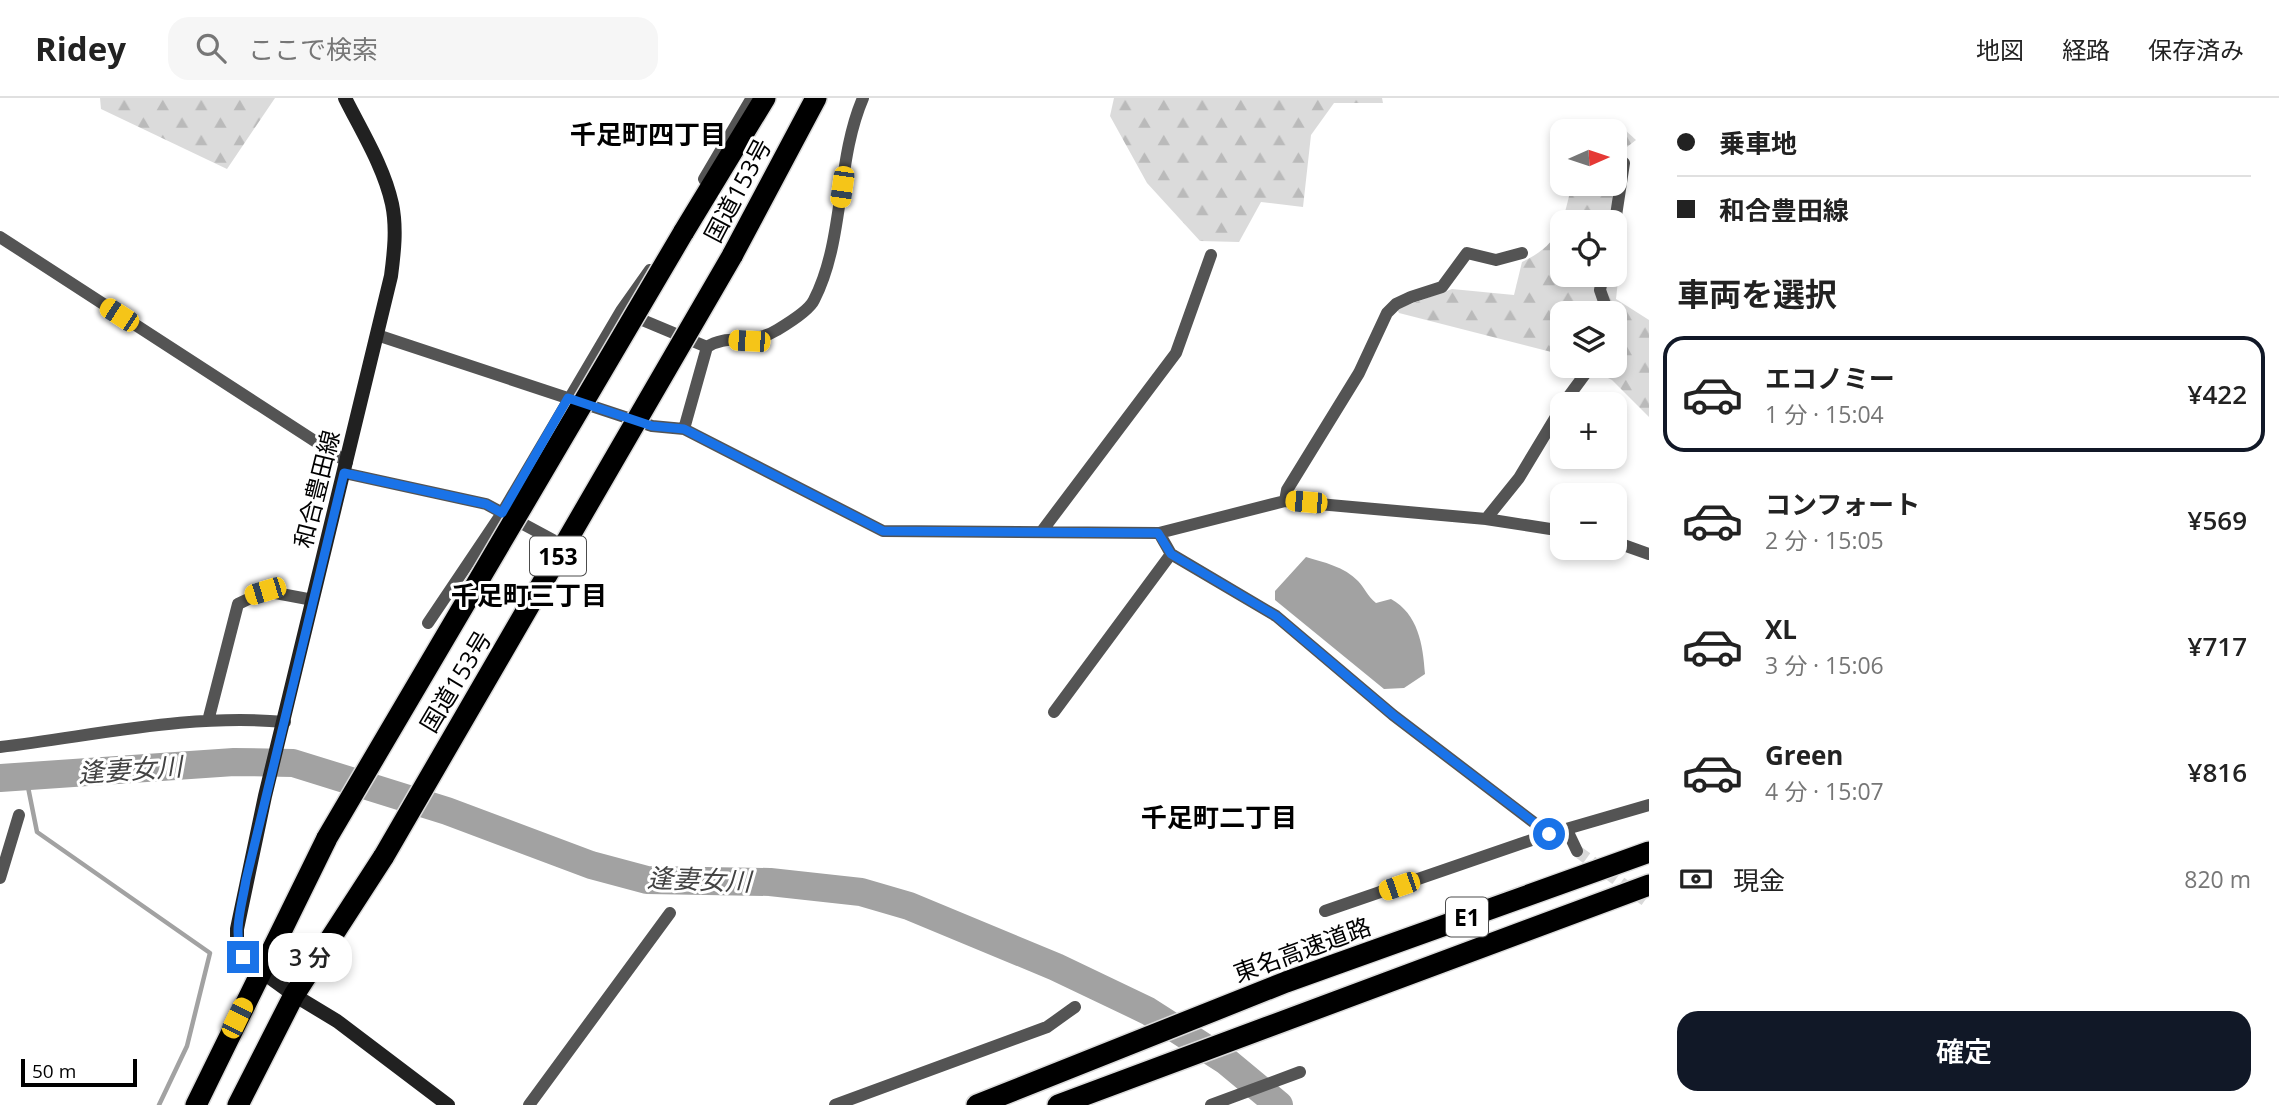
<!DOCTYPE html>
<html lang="ja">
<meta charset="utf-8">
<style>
:root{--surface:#fff;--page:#f6f6f6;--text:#222;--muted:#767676;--line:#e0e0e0;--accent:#111827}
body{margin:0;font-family:"Open Sans","Noto Sans JP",sans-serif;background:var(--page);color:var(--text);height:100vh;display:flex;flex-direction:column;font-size:26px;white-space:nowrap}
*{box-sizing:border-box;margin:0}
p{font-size:23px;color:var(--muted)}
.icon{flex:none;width:38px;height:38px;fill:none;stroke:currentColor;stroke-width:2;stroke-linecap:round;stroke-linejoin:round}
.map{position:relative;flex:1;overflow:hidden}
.side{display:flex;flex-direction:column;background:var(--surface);width:630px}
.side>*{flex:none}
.top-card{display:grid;align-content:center;height:154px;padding:0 28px;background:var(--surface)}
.needle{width:46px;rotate:87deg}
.fabs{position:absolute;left:1550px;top:21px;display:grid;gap:14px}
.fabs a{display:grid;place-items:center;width:77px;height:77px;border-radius:14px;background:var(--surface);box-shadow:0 4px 10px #0003;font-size:35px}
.scale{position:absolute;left:21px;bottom:18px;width:116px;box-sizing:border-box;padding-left:7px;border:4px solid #000;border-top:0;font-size:19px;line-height:24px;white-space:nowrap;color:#000;-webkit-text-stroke:5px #fff;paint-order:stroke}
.end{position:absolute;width:32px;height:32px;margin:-16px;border:9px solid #1a73e8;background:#fff;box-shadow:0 0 0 4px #fff}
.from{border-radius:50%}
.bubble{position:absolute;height:49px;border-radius:21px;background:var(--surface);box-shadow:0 4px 10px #0003;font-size:23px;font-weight:600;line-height:49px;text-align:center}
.car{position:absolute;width:21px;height:42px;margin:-21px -10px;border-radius:9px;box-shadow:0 0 5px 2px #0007;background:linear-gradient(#f5c518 24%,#345 0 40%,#f5c518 0 76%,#345 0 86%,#f5c518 0)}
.top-card b{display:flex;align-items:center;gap:24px;height:66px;font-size:26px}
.top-card b+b{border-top:2px solid var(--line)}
.top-card i{width:18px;height:18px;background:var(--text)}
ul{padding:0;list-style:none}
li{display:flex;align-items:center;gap:21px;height:116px;margin:0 14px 10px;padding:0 14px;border:4px solid transparent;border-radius:21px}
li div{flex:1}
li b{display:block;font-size:26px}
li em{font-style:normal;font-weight:600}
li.selected{border-color:var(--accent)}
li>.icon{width:63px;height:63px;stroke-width:1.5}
h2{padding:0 28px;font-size:32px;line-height:84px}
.pay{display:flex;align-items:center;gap:18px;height:77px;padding:0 28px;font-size:26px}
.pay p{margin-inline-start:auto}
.action{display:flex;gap:14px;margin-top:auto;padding:14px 28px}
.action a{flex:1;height:80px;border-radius:21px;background:var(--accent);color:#fff;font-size:28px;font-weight:600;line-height:80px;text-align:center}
header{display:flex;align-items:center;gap:42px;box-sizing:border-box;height:98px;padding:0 35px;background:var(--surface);border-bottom:2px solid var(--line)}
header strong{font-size:33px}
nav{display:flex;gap:38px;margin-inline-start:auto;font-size:24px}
.search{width:490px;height:63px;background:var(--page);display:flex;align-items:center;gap:18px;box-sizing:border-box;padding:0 24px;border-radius:21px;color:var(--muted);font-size:26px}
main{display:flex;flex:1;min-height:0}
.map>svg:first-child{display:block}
</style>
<header>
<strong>Ridey</strong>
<div class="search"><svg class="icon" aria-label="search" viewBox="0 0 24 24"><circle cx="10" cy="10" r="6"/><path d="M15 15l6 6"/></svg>ここで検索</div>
<nav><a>地図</a><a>経路</a><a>保存済み</a></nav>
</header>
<main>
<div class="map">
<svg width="1649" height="1007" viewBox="0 0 1649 1007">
<defs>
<pattern id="forest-firs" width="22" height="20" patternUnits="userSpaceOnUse" patternTransform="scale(1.75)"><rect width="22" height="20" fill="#dbdbdb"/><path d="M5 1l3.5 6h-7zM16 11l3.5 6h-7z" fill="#bababa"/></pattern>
</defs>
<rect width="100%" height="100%" fill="#fff"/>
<!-- forest -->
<path fill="url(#forest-firs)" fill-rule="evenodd" d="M100 0H275L227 71 101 11Z
M1114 0H1382L1383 5H1334L1311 37 1303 109 1261 104 1239 144 1200 143 1147 85 1110 18Z
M1614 22 1636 42 1627 49 1612 115 1624 128 1616 201 1649 222V319L1612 282 1584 268H1615V215H1563V257L1399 215 1397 211 1452 191 1514 197 1522 164C1562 145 1562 125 1572 86H1615ZM1563 124H1615V177H1563Z"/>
<!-- water -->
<path fill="#a2a2a2" d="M1306 459C1323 464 1345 469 1358 483 1365 490 1367 498 1376 505L1391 501C1418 516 1423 546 1425 576L1404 590 1384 591 1275 502V493Z"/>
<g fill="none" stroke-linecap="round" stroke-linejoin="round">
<!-- stream -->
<path stroke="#a2a2a2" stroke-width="4.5" d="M26 679 37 734 210 855 187 948 159 1007"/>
<!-- river -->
<path stroke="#a2a2a2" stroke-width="28" d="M0 680 234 664 293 665 447 713 591 767 647 782 770 784 861 794 909 808 1056 869 1148 913 1226 963 1279 1007"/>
<!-- street-tunnel -->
<path stroke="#d9d9d9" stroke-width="12" stroke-dasharray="12 6" stroke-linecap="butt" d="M1577 753 1649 805"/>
<defs>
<path id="highway" d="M683 135 765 0
M732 158 816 0
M196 1007 327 740
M238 1007 294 897 384 758
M977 1007 1286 884 1649 754
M1058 1007 1649 787"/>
</defs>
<!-- highway casing -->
<use href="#highway" stroke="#dbdbdb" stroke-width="24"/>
<!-- street -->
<path stroke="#545454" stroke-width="12" d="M704 81 750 3
M1615 124 1624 65
M0 139 347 364
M1603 177 1600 192 1608 215
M628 216 707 249
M377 237 652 328 684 331 883 433 1159 435 1285 403 1486 421 1563 433
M1563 306 1591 268
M684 331 707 249C727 235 752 248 777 232 787 226 809 213 814 202 845 142 836 62 863 0
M344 375 486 406 579 456
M1285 403 1287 392 1359 275 1387 215 1396 206 1411 199 1442 189 1467 155 1496 162 1522 155
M1486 421 1519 380 1563 307
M1042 433 1176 255 1211 157
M1159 435 1171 456 1276 518 1393 617 1549 736
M1615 444 1649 456
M428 525 502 415 621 213 650 172
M1054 614 1171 456
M208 623 238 506 265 493 313 502
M0 649C94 638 189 615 285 624
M1567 732 1577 753
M0 780 19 717
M1325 813 1549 736 1649 707
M529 1007 670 815
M835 1007 1047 929 1075 909
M1211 1007 1300 974"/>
<!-- secondary -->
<path stroke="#212121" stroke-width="14" d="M345 0C362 34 384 69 392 106 397 130 394 155 391 178L265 698 237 831V845L243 860 294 897 337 923 448 1007"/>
<!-- highway -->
<use href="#highway" stroke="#000" stroke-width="21"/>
<defs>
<path id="highway-bridge" d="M327 740 683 135
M384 758 732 158"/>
</defs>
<!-- highway-bridge casing -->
<use href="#highway-bridge" stroke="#dbdbdb" stroke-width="24" stroke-linecap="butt"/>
<!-- highway-bridge -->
<use href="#highway-bridge" stroke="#000" stroke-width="21"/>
</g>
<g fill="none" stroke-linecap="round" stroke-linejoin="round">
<!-- route -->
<path stroke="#1a73e8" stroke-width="9" d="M243 859C232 834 242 808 246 782L344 375 486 406 502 415 568 300 652 328 684 331 883 433 1158 435 1171 456 1276 518 1393 617 1549 736"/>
</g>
<g text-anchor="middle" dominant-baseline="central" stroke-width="6" stroke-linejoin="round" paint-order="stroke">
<!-- shield labels -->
<g fill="#fff" stroke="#4c4c4c" stroke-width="2">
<rect x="530" y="438.5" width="56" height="39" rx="5"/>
<rect x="1446" y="799.5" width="42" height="39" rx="5"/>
</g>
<g font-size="23" font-weight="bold" fill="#000">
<text x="558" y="458">153</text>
<text x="1467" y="819">E1</text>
</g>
<!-- street labels -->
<g font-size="24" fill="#000" stroke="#fff">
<text transform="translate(737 92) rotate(-62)">国道153号</text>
<text transform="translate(316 391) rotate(-76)">和合豊田線</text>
<text transform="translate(455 583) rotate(-59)">国道153号</text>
<text transform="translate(1302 851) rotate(-20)">東名高速道路</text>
</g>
<!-- neighbourhood labels -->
<g font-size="26" font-weight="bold" fill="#000" stroke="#fff">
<text x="648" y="36">千足町四丁目</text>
<text x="529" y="497">千足町三丁目</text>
<text x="1219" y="719">千足町二丁目</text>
</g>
<!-- water labels -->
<g font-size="26" font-style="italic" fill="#434343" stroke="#fff">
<text transform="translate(130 671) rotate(-4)">逢妻女川</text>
<text transform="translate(699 781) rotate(2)">逢妻女川</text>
</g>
</g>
</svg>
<div class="fabs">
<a><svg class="needle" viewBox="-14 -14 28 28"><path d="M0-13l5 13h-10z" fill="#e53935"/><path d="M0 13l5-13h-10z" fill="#767676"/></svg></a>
<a><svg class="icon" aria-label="locate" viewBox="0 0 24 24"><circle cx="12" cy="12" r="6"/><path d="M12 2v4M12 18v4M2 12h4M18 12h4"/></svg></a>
<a><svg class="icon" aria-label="layers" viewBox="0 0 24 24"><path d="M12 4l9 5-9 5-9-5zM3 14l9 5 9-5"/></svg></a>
<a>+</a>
<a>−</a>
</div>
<div class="scale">50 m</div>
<i class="end from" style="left:1549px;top:736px"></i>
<i class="end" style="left:243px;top:859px"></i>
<div class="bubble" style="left:268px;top:835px;width:84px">3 分</div>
<i class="car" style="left:842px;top:89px;rotate:188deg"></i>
<i class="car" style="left:119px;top:217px;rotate:303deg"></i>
<i class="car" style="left:749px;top:243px;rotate:273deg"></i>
<i class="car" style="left:1306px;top:404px;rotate:275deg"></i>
<i class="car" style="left:265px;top:493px;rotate:253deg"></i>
<i class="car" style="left:1399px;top:788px;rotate:251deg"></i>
<i class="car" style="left:237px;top:920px;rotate:26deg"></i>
</div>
<section class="side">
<div class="top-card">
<b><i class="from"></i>乗車地</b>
<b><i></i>和合豊田線</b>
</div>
<h2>車両を選択</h2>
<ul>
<li class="selected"><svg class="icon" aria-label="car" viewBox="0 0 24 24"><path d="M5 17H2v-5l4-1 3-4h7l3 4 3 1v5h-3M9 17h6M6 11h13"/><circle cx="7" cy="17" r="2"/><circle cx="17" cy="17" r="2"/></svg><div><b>エコノミー</b><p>1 分 · 15:04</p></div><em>¥422</em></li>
<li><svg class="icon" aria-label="car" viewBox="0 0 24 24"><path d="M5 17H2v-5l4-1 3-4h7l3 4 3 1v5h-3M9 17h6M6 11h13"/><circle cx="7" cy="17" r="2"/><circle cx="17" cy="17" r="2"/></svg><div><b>コンフォート</b><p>2 分 · 15:05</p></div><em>¥569</em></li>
<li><svg class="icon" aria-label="car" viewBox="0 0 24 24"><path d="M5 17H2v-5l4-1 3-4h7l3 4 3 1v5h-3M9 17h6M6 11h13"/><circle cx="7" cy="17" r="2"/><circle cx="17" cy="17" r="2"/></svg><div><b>XL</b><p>3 分 · 15:06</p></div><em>¥717</em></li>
<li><svg class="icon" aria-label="car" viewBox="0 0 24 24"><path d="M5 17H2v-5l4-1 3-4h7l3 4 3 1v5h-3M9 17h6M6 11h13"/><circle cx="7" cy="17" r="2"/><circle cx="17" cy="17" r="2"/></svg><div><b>Green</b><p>4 分 · 15:07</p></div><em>¥816</em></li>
</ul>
<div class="pay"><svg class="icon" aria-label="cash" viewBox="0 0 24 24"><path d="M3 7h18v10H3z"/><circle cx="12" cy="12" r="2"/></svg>現金<p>820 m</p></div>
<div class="action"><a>確定</a></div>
</section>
</main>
